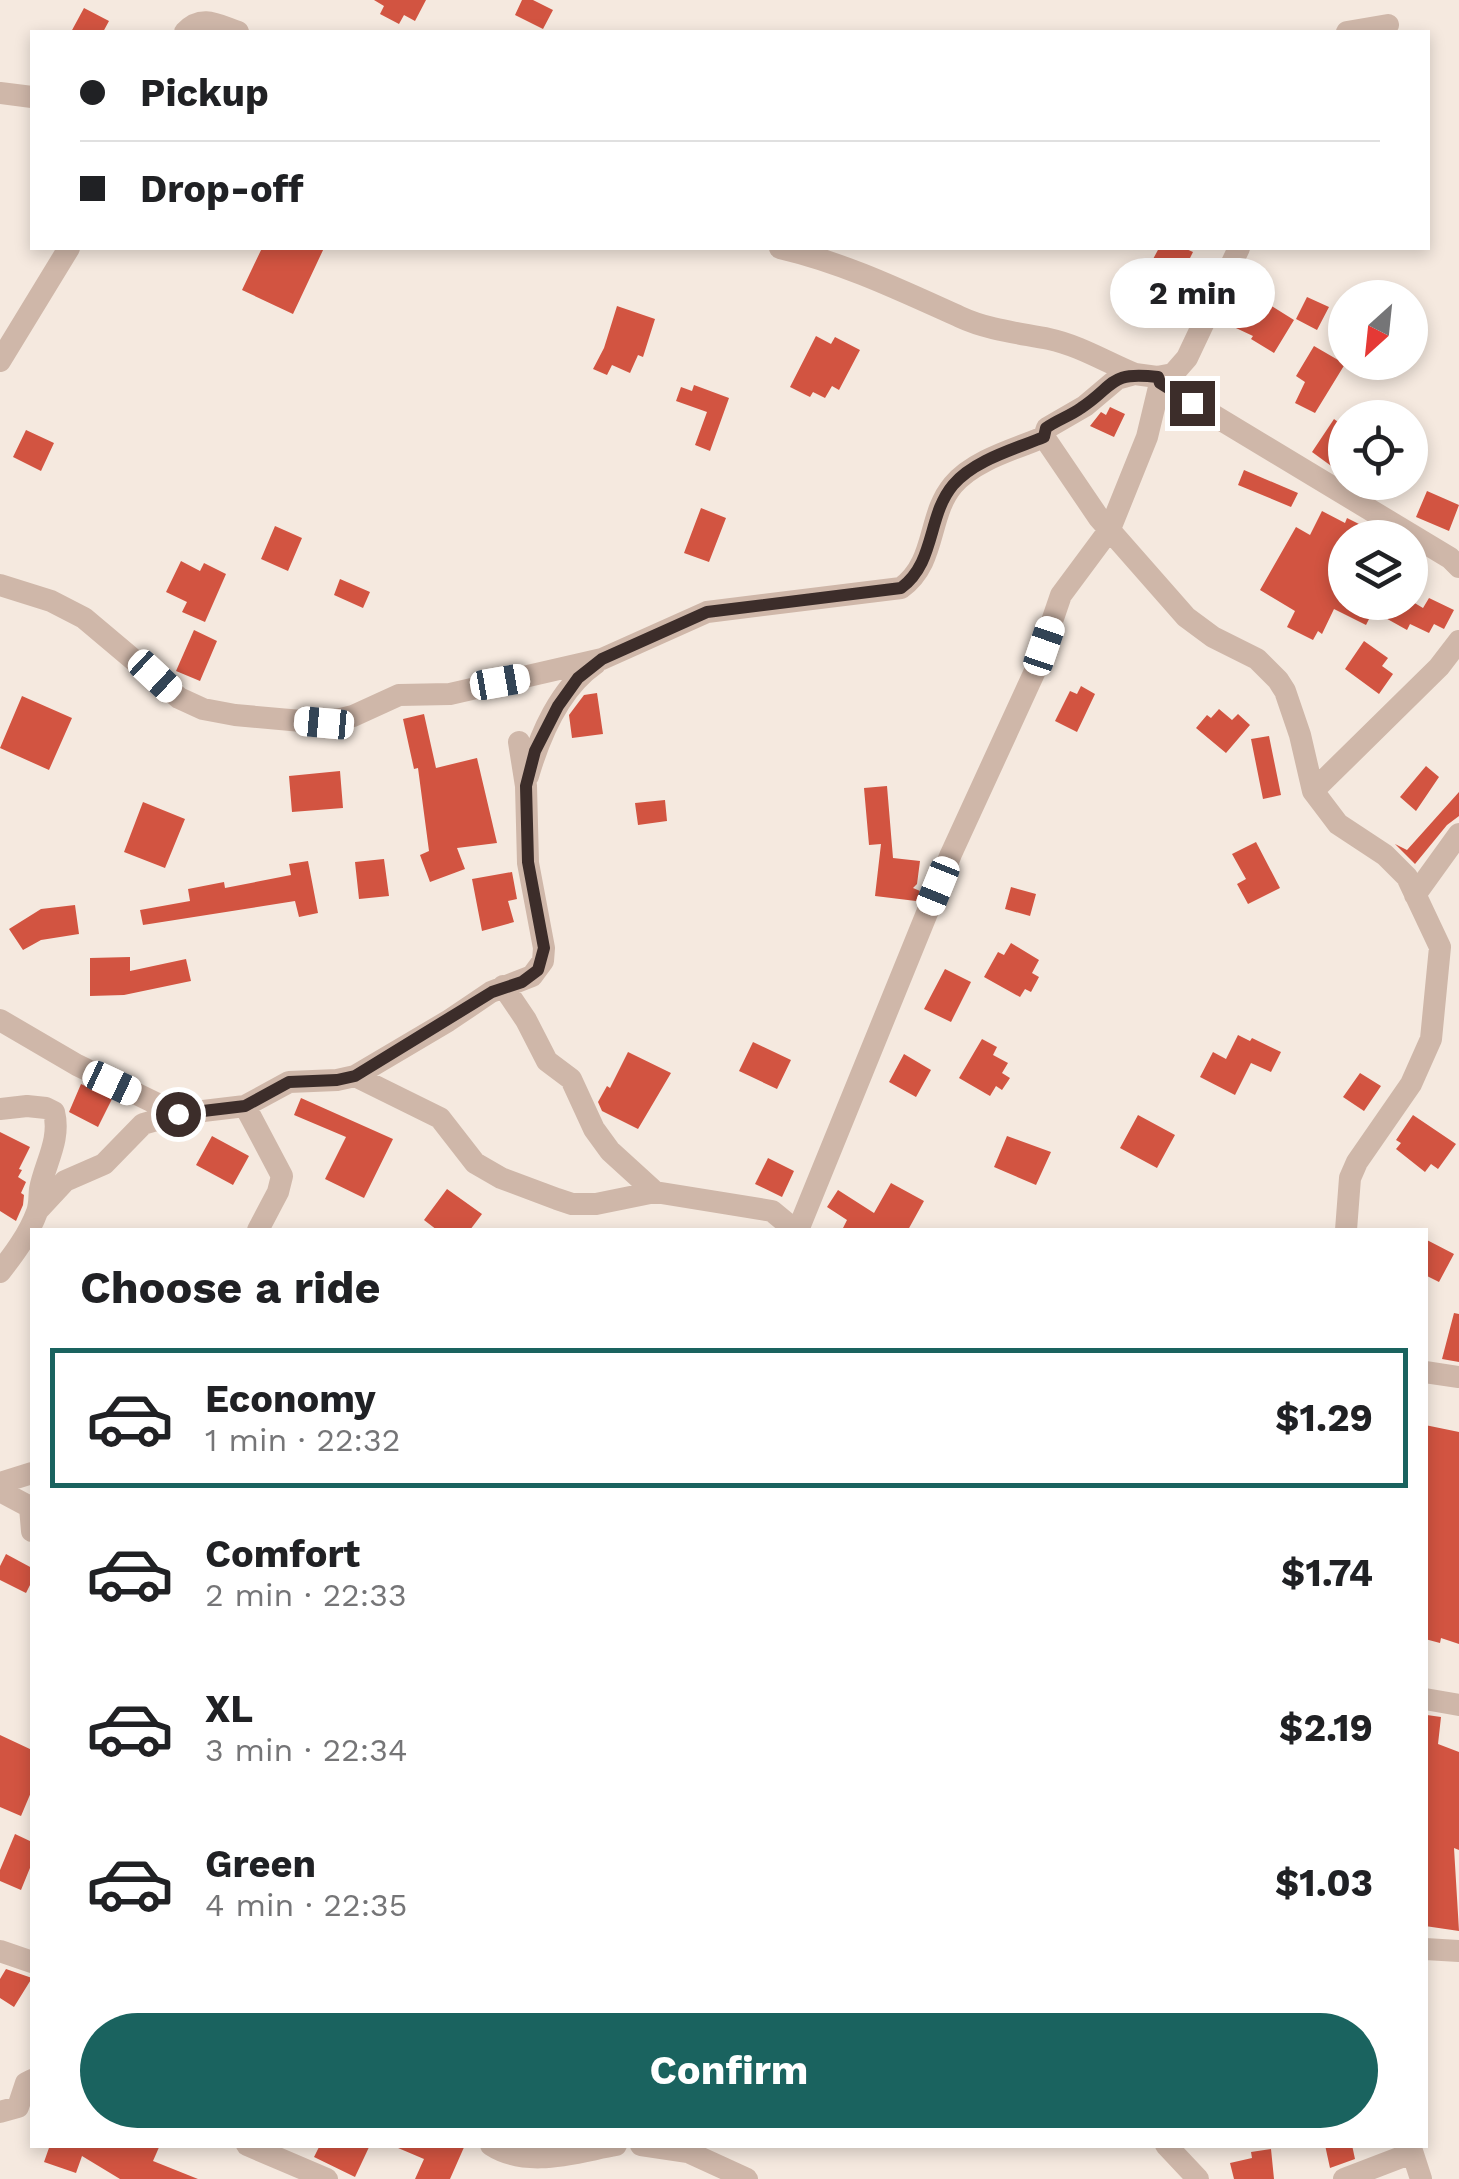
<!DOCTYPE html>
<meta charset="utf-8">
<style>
:root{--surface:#fff;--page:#f2f2f2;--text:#202124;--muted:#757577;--line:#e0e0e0;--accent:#1a635f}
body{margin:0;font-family:"Work Sans",sans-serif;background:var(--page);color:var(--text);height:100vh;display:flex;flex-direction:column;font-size:38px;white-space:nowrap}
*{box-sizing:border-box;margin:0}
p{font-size:32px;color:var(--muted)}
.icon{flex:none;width:55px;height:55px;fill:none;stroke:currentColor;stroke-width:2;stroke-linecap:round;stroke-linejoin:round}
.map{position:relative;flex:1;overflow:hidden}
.sheet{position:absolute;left:30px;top:1228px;width:1398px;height:920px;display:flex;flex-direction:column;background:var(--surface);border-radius:0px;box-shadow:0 5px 15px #0003}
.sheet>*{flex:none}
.guide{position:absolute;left:30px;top:30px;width:1400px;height:220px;border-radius:0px;box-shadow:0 5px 15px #0003;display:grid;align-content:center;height:220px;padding:0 50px;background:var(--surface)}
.needle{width:65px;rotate:207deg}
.buttons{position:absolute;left:1328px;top:280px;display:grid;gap:20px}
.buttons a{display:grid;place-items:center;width:100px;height:100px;border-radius:50%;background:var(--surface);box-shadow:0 5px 15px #0003;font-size:50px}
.end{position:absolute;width:45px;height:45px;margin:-22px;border:12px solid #3c2d2a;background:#fff;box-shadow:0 0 0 5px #fff}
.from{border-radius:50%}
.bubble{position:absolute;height:70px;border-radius:35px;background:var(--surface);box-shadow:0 5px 15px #0003;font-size:32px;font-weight:700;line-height:70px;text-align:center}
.car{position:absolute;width:30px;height:60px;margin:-30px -15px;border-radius:12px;box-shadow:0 0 8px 2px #0007;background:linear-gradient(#fff 24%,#345 0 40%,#fff 0 76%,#345 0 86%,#fff 0)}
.guide b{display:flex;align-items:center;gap:35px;height:95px;font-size:38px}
.guide b+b{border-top:2px solid var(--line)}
.guide i{width:25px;height:25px;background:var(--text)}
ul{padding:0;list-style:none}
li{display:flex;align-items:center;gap:30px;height:140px;margin:0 20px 15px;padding:0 30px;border:5px solid transparent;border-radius:0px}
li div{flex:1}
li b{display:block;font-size:38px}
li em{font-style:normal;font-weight:700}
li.on{border-color:var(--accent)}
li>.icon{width:90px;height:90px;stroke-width:1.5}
h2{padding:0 50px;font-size:45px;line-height:120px}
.button{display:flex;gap:20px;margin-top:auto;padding:20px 50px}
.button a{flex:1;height:115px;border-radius:60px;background:var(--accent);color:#fff;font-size:40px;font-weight:700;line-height:115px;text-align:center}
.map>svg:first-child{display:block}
</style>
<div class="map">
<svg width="1459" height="2179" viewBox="0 0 1459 2179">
<rect width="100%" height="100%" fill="#f5e9df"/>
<!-- building -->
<path fill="#d25441" d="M374 0H426L415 21 404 15 399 24 380 14 384 6Z
M522 0H533L553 10 543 29 515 15Z
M84 8 109 21 103 32H71Z
M262 248H324L293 314 242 290Z
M1159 248H1184L1193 252 1178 282 1165 275 1162 283 1145 274Z
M1257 297 1294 320 1274 353 1251 339 1253 336 1221 321 1231 299 1250 307Z
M1307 297 1329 307 1317 330 1296 319Z
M617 306 655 319 643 357 638 355 630 373 612 365 607 375 593 369 604 348Z
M816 336 831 344 835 337 860 350 839 390 832 386 825 398 813 392 810 397 790 387Z
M1314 346 1345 364 1315 413 1295 403 1305 382 1296 376Z
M694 385 729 398 710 451 695 445 707 412 676 401 681 387 692 391Z
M1110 407 1125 414 1114 437 1090 426 1101 412 1106 415Z
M1334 419 1345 427V452L1334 468 1312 452Z
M26 430 54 443 41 471 13 457Z
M1244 470 1298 493 1291 507 1238 485Z
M1427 491 1459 505 1449 531 1416 517Z
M701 508 726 518 709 562 684 553Z
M1322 511 1345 523 1347 518 1387 538H1345V602H1413L1423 608 1429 598 1454 610 1444 629 1434 624 1429 633 1410 624 1407 630 1373 611 1366 625 1334 609 1322 634 1318 631 1313 640 1287 627 1295 611 1260 590 1296 527 1310 535Z
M275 526 302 538 288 571 261 559Z
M181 561 200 571 204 563 226 574 205 622 182 612 187 602 166 592Z
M340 579 370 592 363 608 334 595Z
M194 630 217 641 200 681 176 671Z
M1364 641 1388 658 1382 666 1393 674 1379 694 1345 669Z
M1081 686 1095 694 1077 732 1055 721 1070 691 1077 694Z
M597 693 603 734 572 738 569 715 584 695Z
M22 696 72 718 49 770 0 748Z
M1219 709 1232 720 1238 714 1250 725 1226 753 1196 728 1207 715 1211 718Z
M424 714 436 768 477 758 497 843 457 848 465 869 430 882 420 855 429 851 418 768 414 769 403 719Z
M1269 736 1281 795 1263 799 1251 739Z
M1426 766 1439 777 1416 811 1400 797Z
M340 771 343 808 292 812 289 776Z
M887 786 893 858 920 861 917 884 913 888 920 891 916 901 875 896 881 844 869 845 864 788Z
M1459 792V816L1447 825 1415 864 1395 844 1407 850Z
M665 800 667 821 638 825 635 803Z
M143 802 185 819 165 868 124 852Z
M1256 842 1280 888 1248 904 1237 884 1246 879 1232 854Z
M384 859 389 896 359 899 355 862Z
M308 861 318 913 299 917 295 901 143 925 140 910 190 901 188 889 224 882 225 888 291 875 289 864Z
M512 872 517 899 508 901 514 922 482 931 472 879Z
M1011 887 1036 894 1030 916 1005 909Z
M75 905 79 934 41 940 23 950 9 929 41 909Z
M1011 943 1039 960 1032 973 1039 977 1031 992 1025 989 1020 997 984 977 998 952 1004 955Z
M130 957V971L186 959 191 981 124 995 90 996V958Z
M945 969 971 982 951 1022 924 1009Z
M1238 1035 1250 1041 1252 1038 1281 1052 1271 1072 1251 1063 1235 1095 1200 1077 1213 1052 1226 1059Z
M982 1039 997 1047 993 1055 1008 1063 1002 1073 1010 1078 1002 1090 996 1086 990 1096 959 1078Z
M753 1042 791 1060 777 1089 739 1071Z
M628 1052 671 1073 638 1129 602 1111 598 1102 607 1086 610 1088Z
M904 1054 931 1070 916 1097 889 1082Z
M1360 1073 1381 1086 1364 1111 1343 1097Z
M81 1084 112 1099 98 1127 69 1112Z
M301 1098 393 1139 364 1198 325 1179 346 1137 294 1115Z
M1138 1115 1175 1135 1157 1168 1120 1148Z
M1413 1115 1456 1144 1438 1169 1431 1164 1425 1172 1396 1149 1401 1143 1396 1140Z
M0 1132 30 1147 19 1169 22 1170 18 1177 26 1182 21 1193 24 1195 23 1205 16 1221 0 1211Z
M212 1136 249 1156 233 1185 196 1165Z
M1007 1136 1051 1152 1036 1185 994 1167Z
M768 1158 794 1171 782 1197 755 1184Z
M891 1183 924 1201 908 1230H842L847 1220 827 1207 838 1190 874 1213Z
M447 1189 482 1214 470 1230H437L424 1220Z
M1425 1239 1454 1254 1439 1282 1425 1275Z
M1454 1313 1459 1314V1362L1442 1359Z
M1425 1425 1459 1432V1644L1441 1638 1440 1643 1425 1639Z
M6 1554 32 1568V1581L26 1593 0 1580V1566Z
M1427 1715 1441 1717 1438 1744 1459 1752V1850L1454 1848 1459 1931 1425 1926Z
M0 1735 32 1750V1790L21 1816 0 1807Z
M15 1834 32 1842V1863L21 1890 0 1881V1870Z
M6 1969 32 1978 14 2007 0 1998V1979Z
M50 2145H160L153 2161 198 2179H120L82 2156 76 2173 44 2162Z
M320 2145H370L355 2177 314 2157Z
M391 2145H465L450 2179H415L424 2159Z
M1325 2145H1352L1355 2159 1330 2168Z
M1271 2149 1274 2179H1234L1230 2163 1252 2158 1251 2152Z"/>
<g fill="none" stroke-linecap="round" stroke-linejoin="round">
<!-- minor -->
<path stroke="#cfb7a9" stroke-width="22" d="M185 32C202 14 218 25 238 32
M1347 32 1388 25
M0 93 32 97
M780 248C844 263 900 290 960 317 988 330 1019 333 1049 339 1078 345 1108 363 1135 374
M1239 248 1187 358 1173 374 1157 377 1135 374 1117 379 1085 406 1047 428 1044 437 1099 518 1186 617 1213 637 1257 659 1278 680 1285 691 1300 735 1313 791 1338 824 1385 855 1407 877 1440 947 1431 1039 1411 1084 1357 1162 1350 1178 1346 1230
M0 361 69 248
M1157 377 1160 383 1450 558 1459 567
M0 585 51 601 84 618 179 698 203 709 235 715 324 723 353 716 399 695 450 694 602 659 707 612 901 588C937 562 927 516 953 485 974 460 1015 449 1044 437
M528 776C540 735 559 689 595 664
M1313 791 1439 667 1459 641
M1415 895 1459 834
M503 986 526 1020 547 1061 571 1079 594 1129 610 1151 655 1192
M0 1020 77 1065 178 1114
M355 1076 440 1118 475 1163 501 1178 557 1199 572 1204H596L655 1192 772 1211 795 1230
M245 1106 282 1176 278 1192 258 1230
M0 1109 27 1106 46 1108 54 1112C61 1140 45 1163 40 1189 39 1197 40 1204 37 1212 29 1234 14 1254 0 1272
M39 1209 65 1181 104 1164 143 1124 178 1114 245 1106 289 1082 337 1080 355 1076 448 1021 491 992 532 976 543 961 544 948 528 863 526 786 519 742
M798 1230 951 854 1035 671 1061 595 1110 529 1147 437 1160 383
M1425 1372 1459 1377
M0 1483 32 1473
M0 1491 30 1507 32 1531
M1425 1699 1459 1705
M1425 1949 1459 1951
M0 1951 32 1962
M0 2112 18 2107 26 2083 32 2080
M247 2145 327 2179
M491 2145C528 2169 576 2152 616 2145
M641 2145 688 2152 747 2179
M1166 2145 1198 2179
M1410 2145 1421 2179
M1344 2179 1412 2153"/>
</g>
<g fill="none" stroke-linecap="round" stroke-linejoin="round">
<!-- route -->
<path stroke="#3c2d2a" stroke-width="12" d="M178 1114 245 1106 289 1082 337 1080 355 1076 492 992 522 982 538 970 544 948 528 862 526 786 535 751 558 706 578 678 602 659 707 612 901 588C936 562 927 516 953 485 974 460 1015 449 1044 437L1046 428C1057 420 1070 416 1081 408 1116 385 1108 371 1158 377L1160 383 1192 403"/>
</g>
</svg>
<div class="buttons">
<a><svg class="needle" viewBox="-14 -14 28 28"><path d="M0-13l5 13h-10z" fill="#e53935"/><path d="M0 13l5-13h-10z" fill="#757577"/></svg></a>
<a><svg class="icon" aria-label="locate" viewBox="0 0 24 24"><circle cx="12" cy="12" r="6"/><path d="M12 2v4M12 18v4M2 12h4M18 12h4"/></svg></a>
<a><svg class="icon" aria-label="layers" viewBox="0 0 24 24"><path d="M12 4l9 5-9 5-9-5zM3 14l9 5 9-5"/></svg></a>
</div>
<i class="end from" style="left:178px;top:1114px"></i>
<i class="end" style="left:1192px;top:403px"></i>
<div class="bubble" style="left:1110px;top:258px;width:165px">2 min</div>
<i class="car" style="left:1044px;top:646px;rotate:19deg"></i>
<i class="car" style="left:155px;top:676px;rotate:133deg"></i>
<i class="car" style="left:500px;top:682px;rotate:80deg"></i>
<i class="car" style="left:324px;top:723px;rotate:275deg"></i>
<i class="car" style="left:938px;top:886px;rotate:202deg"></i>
<i class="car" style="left:112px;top:1083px;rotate:115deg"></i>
<div class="guide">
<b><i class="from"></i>Pickup</b>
<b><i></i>Drop-off</b>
</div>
<section class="sheet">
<h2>Choose a ride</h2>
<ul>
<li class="on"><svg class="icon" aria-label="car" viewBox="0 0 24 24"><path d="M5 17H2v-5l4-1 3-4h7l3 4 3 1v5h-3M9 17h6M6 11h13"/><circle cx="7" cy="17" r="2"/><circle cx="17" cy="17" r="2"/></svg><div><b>Economy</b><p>1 min · 22:32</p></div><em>$1.29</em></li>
<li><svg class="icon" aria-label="car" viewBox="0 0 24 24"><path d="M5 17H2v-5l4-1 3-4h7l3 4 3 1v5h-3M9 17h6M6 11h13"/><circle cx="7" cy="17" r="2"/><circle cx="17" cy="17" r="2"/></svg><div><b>Comfort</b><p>2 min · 22:33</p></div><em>$1.74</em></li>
<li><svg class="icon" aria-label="car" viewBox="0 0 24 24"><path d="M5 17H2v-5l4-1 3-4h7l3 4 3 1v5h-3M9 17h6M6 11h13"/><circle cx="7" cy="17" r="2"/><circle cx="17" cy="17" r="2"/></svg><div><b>XL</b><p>3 min · 22:34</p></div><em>$2.19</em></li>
<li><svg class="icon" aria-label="car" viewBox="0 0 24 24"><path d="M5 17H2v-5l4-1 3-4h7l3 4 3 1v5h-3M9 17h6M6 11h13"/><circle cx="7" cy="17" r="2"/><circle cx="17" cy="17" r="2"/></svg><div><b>Green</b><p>4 min · 22:35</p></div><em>$1.03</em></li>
</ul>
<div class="button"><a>Confirm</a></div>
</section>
</div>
